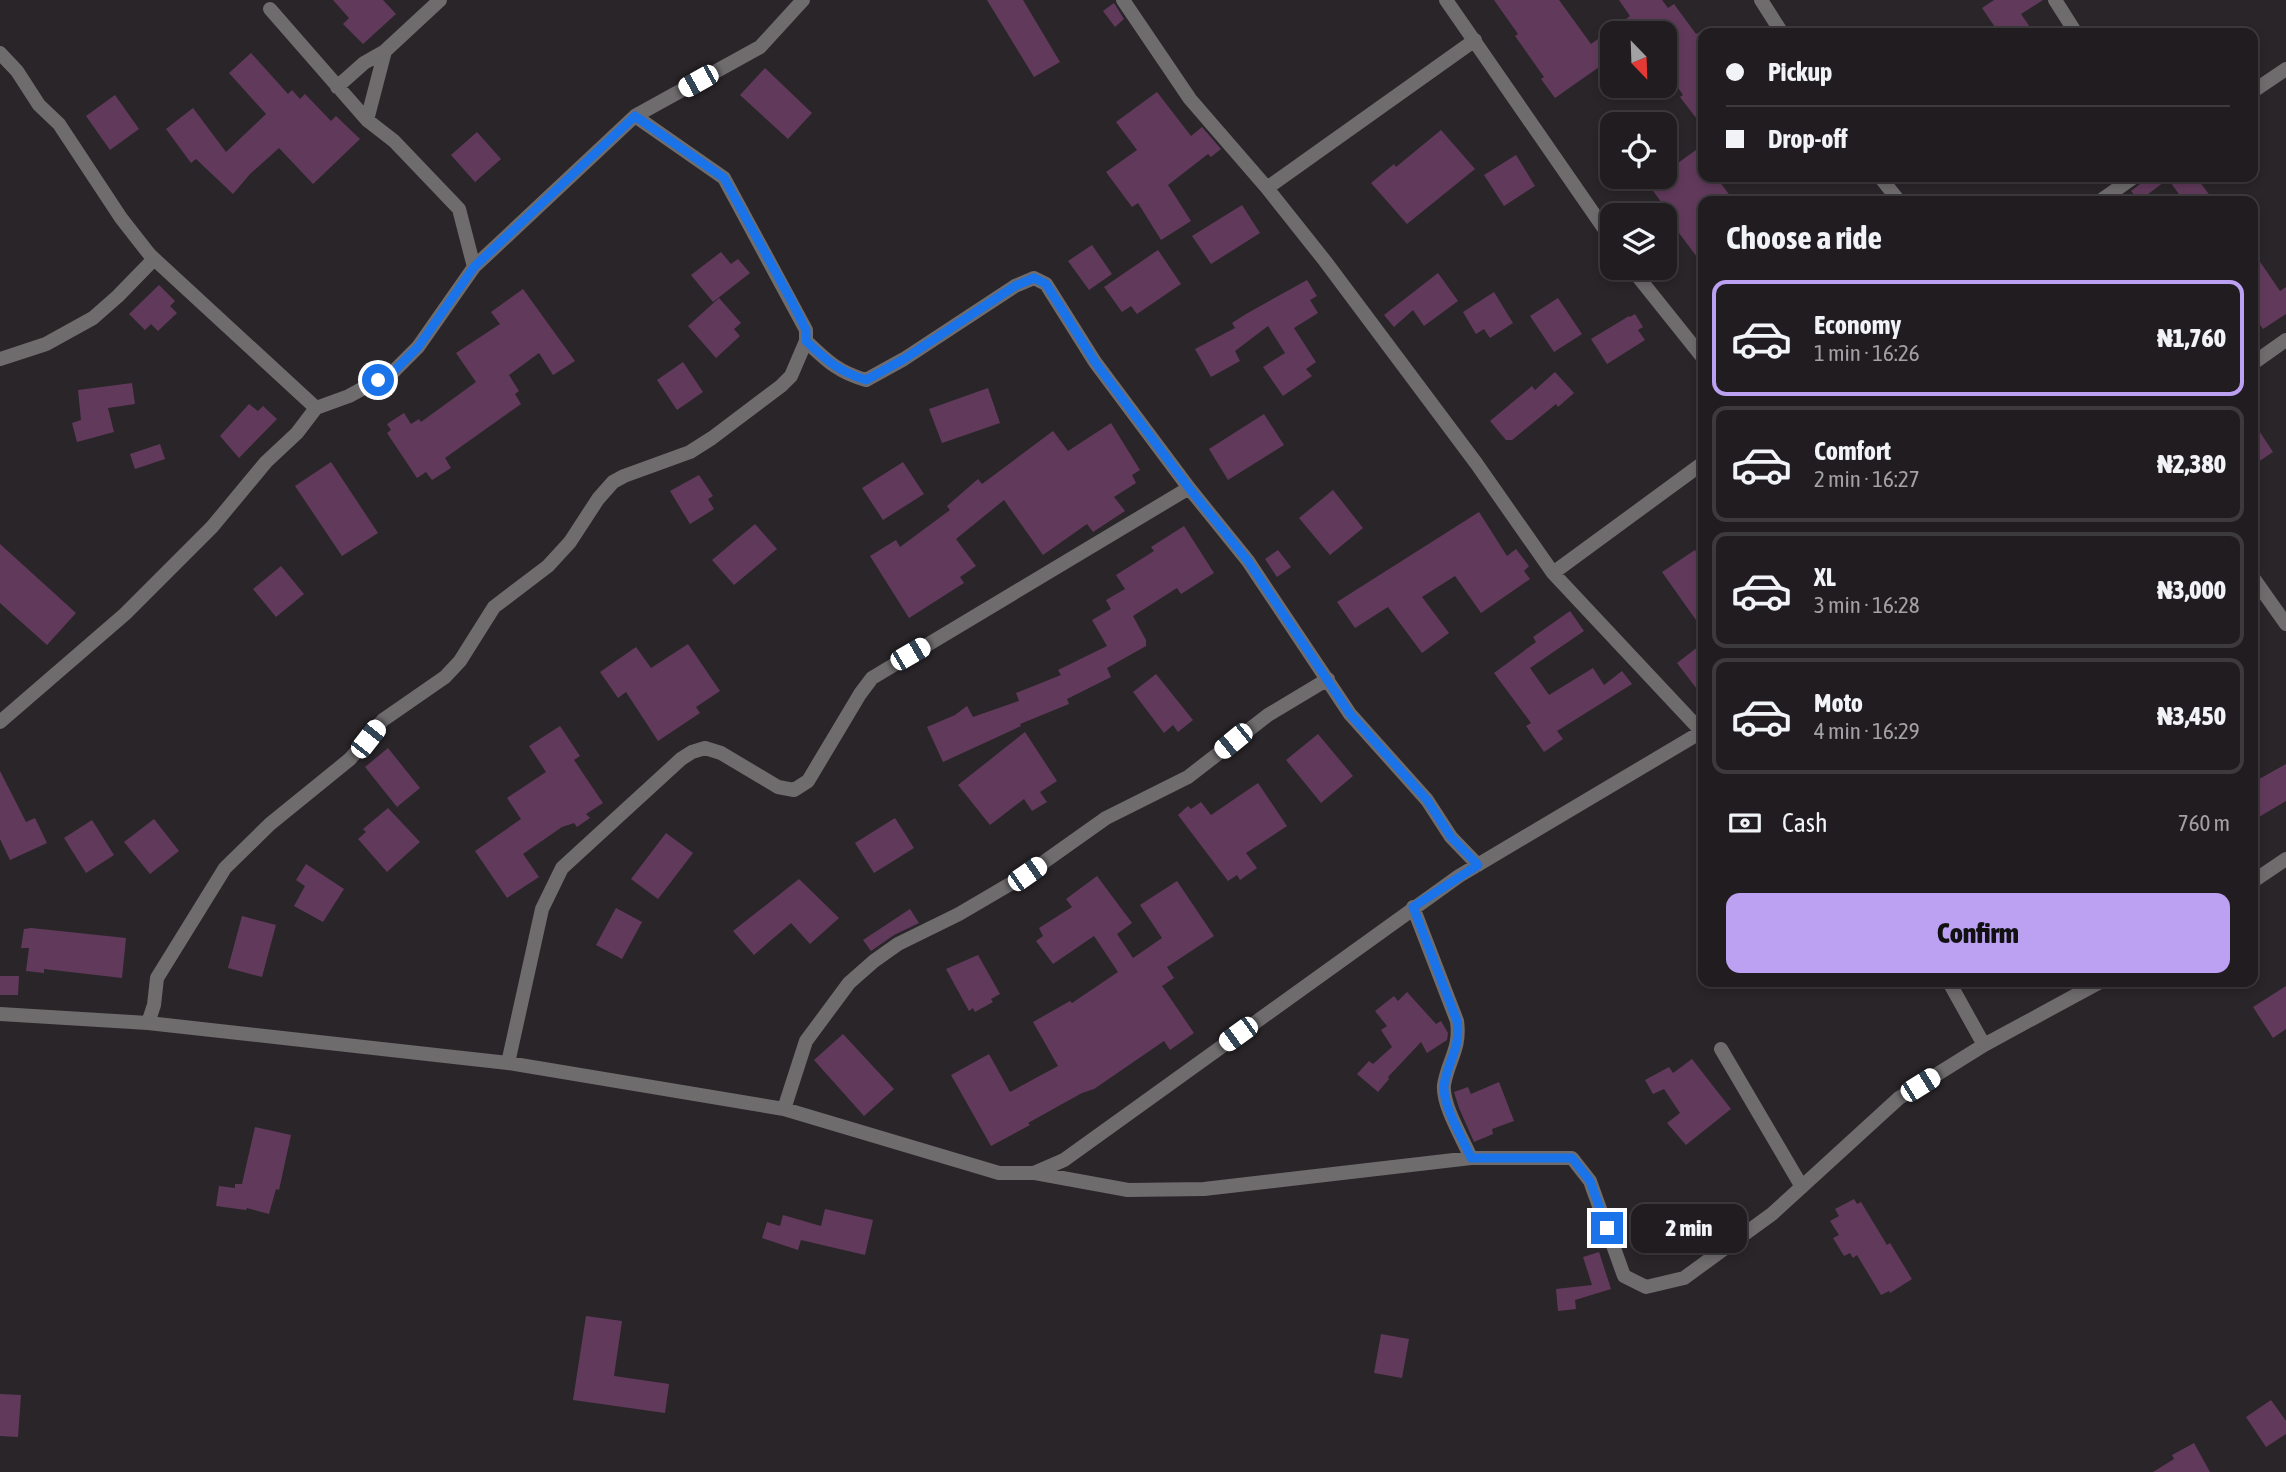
<!DOCTYPE html>
<meta charset="utf-8">
<style>
:root{--surface:#201c1f;--page:#282528;--text:#f1f3f6;--muted:#a2a1a4;--line:#3d3a3d;--accent:#bca0f2}
body{margin:0;font-family:"Asap Condensed",sans-serif;background:var(--page);color:var(--text);height:100vh;display:flex;flex-direction:column;font-size:26px;white-space:nowrap}
*{box-sizing:border-box;margin:0}
p{font-size:23px;color:var(--muted)}
.icon{flex:none;width:38px;height:38px;fill:none;stroke:currentColor;stroke-width:2;stroke-linecap:round;stroke-linejoin:round}
.map{position:relative;flex:1;overflow:hidden}
.panel{position:absolute;left:1698px;top:196px;width:560px;height:791px;display:flex;flex-direction:column;background:var(--surface);border-radius:14px;box-shadow:0 4px 10px #0003,0 0 0 2px var(--line)}
.panel>*{flex:none}
.banner{position:absolute;left:1698px;top:28px;width:560px;height:154px;border-radius:14px;box-shadow:0 4px 10px #0003,0 0 0 2px var(--line);display:grid;align-content:center;height:154px;padding:0 28px;background:var(--surface)}
.needle{width:46px;rotate:157deg}
.tools{position:absolute;left:1600px;top:21px;display:grid;gap:14px}
.tools a{display:grid;place-items:center;width:77px;height:77px;border-radius:14px;background:var(--surface);box-shadow:0 4px 10px #0003,0 0 0 2px var(--line);font-size:35px}
.end{position:absolute;width:32px;height:32px;margin:-16px;border:9px solid #1a73e8;background:#fff;box-shadow:0 0 0 4px #fff}
.from{border-radius:50%}
.bubble{position:absolute;height:49px;border-radius:14px;background:var(--surface);box-shadow:0 4px 10px #0003,0 0 0 2px var(--line);font-size:23px;font-weight:800;line-height:49px;text-align:center}
.car{position:absolute;width:21px;height:42px;margin:-21px -10px;border-radius:9px;box-shadow:0 0 5px 2px #0007;background:linear-gradient(#fff 24%,#345 0 40%,#fff 0 76%,#345 0 86%,#fff 0)}
.banner b{display:flex;align-items:center;gap:24px;height:66px;font-size:26px}
.banner b+b{border-top:2px solid var(--line)}
.banner i{width:18px;height:18px;background:var(--text)}
ul{padding:0;list-style:none}
li{display:flex;align-items:center;gap:21px;height:116px;margin:0 14px 10px;padding:0 14px;border:4px solid var(--line);border-radius:14px}
li div{flex:1}
li b{display:block;font-size:26px}
li em{font-style:normal;font-weight:800}
li.selected{border-color:var(--accent)}
li>.icon{width:63px;height:63px;stroke-width:1.5}
h2{padding:0 28px;font-size:32px;line-height:84px}
.pay{display:flex;align-items:center;gap:18px;height:77px;padding:0 28px;font-size:26px}
.pay p{margin-inline-start:auto}
.primary-button{display:flex;gap:14px;margin-top:auto;padding:14px 28px}
.primary-button a{flex:1;height:80px;border-radius:14px;background:var(--accent);color:#111;font-size:28px;font-weight:800;line-height:80px;text-align:center}
.map>svg:first-child{display:block}
</style>
<div class="map">
<svg width="2286" height="1472" viewBox="0 0 2286 1472">
<rect width="100%" height="100%" fill="#2a2529"/>
<!-- building -->
<path fill="#613a5b" d="M333 0H383L396 14 363 44 343 24 349 18Z
M987 0H1023L1060 62 1034 77Z
M1494 0H1559L1591 44 1630 16 1619 0H1662L1668 8 1674 4 1696 34 1703 30V127L1680 97 1683 95 1664 67V33H1612V58L1555 98 1541 79 1544 77 1515 36 1518 34Z
M1994 0H2043L2021 14 2034 33H1999L1982 8Z
M1114 3 1124 19 1115 27 1103 11Z
M251 53 288 94 292 90 300 99 305 94 331 121 336 116 360 139 313 184 279 148 250 174 233 194 196 159 191 163 166 129 193 108 226 152 266 114 229 73Z
M765 68 812 113 788 139 740 95Z
M1157 92 1191 136 1202 127 1221 149 1211 157 1208 154 1168 185 1191 221 1161 240 1138 203 1132 207 1106 172 1137 150 1116 122Z
M115 95 139 129 110 150 86 116Z
M1441 130 1475 169 1407 224 1371 183 1394 164 1396 167Z
M477 132 501 159 475 182 451 155Z
M1696 150 1703 159V177H1716L1734 201H1703V265L1673 225 1676 222 1648 184 1658 177H1664V173Z
M1516 155 1535 186 1504 206 1484 175Z
M2144 177H2196L2214 201H2184L2168 179 2139 201 2131 191 2140 184Z
M1242 205 1260 233 1211 264 1192 236Z
M1092 245 1112 274 1089 290 1068 261Z
M1158 250 1181 284 1137 314 1131 306 1122 312 1104 287Z
M2252 250 2280 291 2286 287V314L2263 329 2252 314Z
M721 252 731 264 738 259 750 273 713 302 691 275Z
M1438 273 1458 301 1424 326 1413 310 1394 327 1384 315Z
M1307 280 1317 296 1310 300 1318 313 1294 328 1316 362 1306 369 1312 376 1283 396 1263 367 1285 353 1268 326 1235 351 1240 361 1211 377 1195 349 1235 328 1232 323 1246 314Z
M159 285 175 301 170 306 177 313 158 331 151 324 145 330 129 314Z
M523 289 575 361 553 375 539 353 509 375 519 391 515 394 521 404 445 458 451 468 432 480 426 472 417 478 387 433 391 430 387 424 404 413 411 424 419 419 421 422 476 382 456 353 500 324 491 312Z
M1494 292 1513 323 1490 338 1484 329 1476 334 1463 312Z
M719 298 741 323 734 329 740 336 716 358 688 326Z
M1558 298 1582 334 1554 352 1530 316Z
M1635 314 1643 327 1638 330 1645 340 1607 364 1591 339 1629 316 1630 317Z
M683 362 703 392 677 410 657 380Z
M1555 372 1574 393 1558 407 1556 404 1512 440H1506L1490 421 1532 386 1535 390Z
M132 383 135 404 108 408 114 432 77 442 72 423 81 420 78 390Z
M988 388 1000 423 942 443 929 409Z
M249 404 258 411 263 406 277 419 239 458 220 436Z
M1264 414 1284 445 1228 480 1209 449Z
M2252 420 2273 452 2252 466Z
M1111 423 1140 470 1132 475 1136 483 1114 497 1125 511 1093 532 1087 524 1043 555 1004 500 956 539 976 566 960 577 964 583 909 618 870 556 896 540 900 547 950 510 947 506 978 479 982 484 1053 431 1068 451Z
M160 444 165 459 135 469 130 454Z
M331 462 378 533 342 556 295 486Z
M903 462 924 494 883 520 862 488Z
M699 475 713 496 708 499 714 509 690 524 670 491Z
M1333 490 1363 528 1330 555 1299 518Z
M1479 512 1507 556 1516 549 1529 566 1524 571 1530 579 1481 613 1455 576 1422 597 1449 633 1422 653 1388 607 1355 628 1337 602Z
M755 524 777 549 734 585 712 560Z
M1184 526 1214 573 1181 594 1177 588 1133 616 1146 640V646L1107 668 1111 677 1067 699 1069 704 1020 724 1021 726 943 762 927 727 955 715 967 706 973 717 1019 701 1016 693 1061 675 1058 670 1107 646 1092 620 1111 609 1106 600 1125 589 1116 575 1154 551 1151 547Z
M0 544 76 613 47 645 0 603Z
M1278 550 1291 567 1277 577 1265 559Z
M1695 550 1703 562V630L1662 572Z
M281 566 304 594 276 617 253 589Z
M1570 611 1584 631 1530 668 1549 695 1593 668 1604 685 1622 671 1632 684 1557 731 1563 739 1544 752 1526 726 1531 723 1494 673 1536 642 1533 637Z
M1703 643V697L1677 663Z
M688 644 720 691 696 707 700 713 658 741 626 692 618 698 600 672 636 647 651 668Z
M1156 674 1193 720 1178 732 1173 725 1164 733 1133 692Z
M560 726 580 756 574 760 603 803 586 814 590 818 577 827 574 823 562 827 523 854 539 877 507 898 475 851 521 819 507 798 546 772 529 746Z
M1025 732 1057 781 1040 792 1047 802 1032 811 1024 799 990 825 958 785Z
M1318 734 1353 776 1321 803 1286 760Z
M388 748 420 788 397 807 365 767Z
M2286 764V801L2252 821V783Z
M0 771 26 822 35 818 47 843 10 860 0 839Z
M1258 783 1287 826 1246 853 1257 868 1240 880 1237 875 1228 881 1178 815 1188 806 1191 809 1201 802 1211 815Z
M388 808 420 842 387 872 358 839 366 832 363 829Z
M895 818 914 848 874 873 855 843Z
M154 819 179 851 150 874 124 842Z
M92 820 114 855 86 873 64 838Z
M666 833 693 853 658 899 631 879Z
M306 864 344 889 323 922 294 906 305 886 296 880Z
M1097 876 1132 923 1117 934 1133 958 1162 938 1140 905 1177 881 1214 936 1167 967 1174 978 1162 986 1194 1033 1170 1050 1164 1041 1094 1089 1082 1093 1028 1123 1030 1125 991 1146 951 1075 989 1054 1010 1092 1058 1066 1033 1022 1070 1001 1072 1003 1118 972 1094 936 1053 964 1036 941 1043 936 1039 928 1072 907 1066 899Z
M799 879 839 918 810 944 791 923 754 955 733 931Z
M616 908 642 922 622 959 596 945Z
M910 909 919 923 894 935 871 951 863 940Z
M242 916 276 925 262 977 228 968Z
M31 928 126 938 122 978 44 969V973L26 971 29 948H21L24 929Z
M978 955 1000 994 991 999 993 1002 975 1012 973 1008 969 1011 946 969Z
M0 976H19L18 995H0Z
M2286 986V1029L2273 1038 2253 1007Z
M1407 992 1436 1024 1441 1021 1448 1033 1447 1040 1427 1053 1421 1042 1388 1077 1389 1079 1378 1092 1357 1074 1369 1061 1373 1064 1392 1047 1381 1030 1387 1026 1375 1011 1394 996 1398 1001Z
M843 1034 894 1089 864 1116 814 1060Z
M1692 1059 1731 1109 1686 1145 1667 1123 1680 1113 1664 1089 1653 1094 1645 1080 1669 1067 1673 1073Z
M1499 1082 1514 1121 1492 1129 1493 1134 1474 1142 1459 1108 1454 1092 1468 1087 1471 1094Z
M255 1127 291 1135 279 1190 276 1189 269 1214 247 1208 246 1210 216 1206 219 1186 235 1188V1184H242Z
M1854 1199 1857 1204 1861 1202 1887 1245 1890 1243 1912 1279 1890 1293 1889 1291 1881 1295 1857 1255 1853 1258 1850 1253 1844 1256 1833 1238 1839 1235 1830 1221 1839 1216 1835 1209Z
M825 1209 873 1220 865 1255 801 1240 798 1250 762 1238 767 1222 780 1226 783 1215 821 1226Z
M1599 1252 1611 1289 1575 1300 1576 1309 1558 1311 1556 1289 1592 1285 1583 1257Z
M586 1316 622 1321 614 1376 669 1384 665 1413 573 1400Z
M1381 1334 1409 1339 1402 1378 1374 1373Z
M0 1394 21 1395 18 1437 0 1436Z
M2271 1400 2286 1421V1434L2266 1447 2246 1417Z
M2194 1443 2210 1472H2153L2174 1459 2172 1455Z"/>
<g fill="none" stroke-linecap="round" stroke-linejoin="round">
<!-- street -->
<path stroke="#6f6c6e" stroke-width="14" d="M1123 0 1190 99 1267 188 1325 261 1476 463 1553 573 1702 732
M1446 0 1612 240
M1761 0 1782 33
M2055 0 2076 33
M270 9 367 120 394 141 459 209 474 267
M0 53 17 71 39 105 59 124 121 218 150 255 316 408
M337 87 364 63 385 51 440 0
M2252 92 2286 69
M367 120 385 51
M1880 177 1899 201
M1267 188 1475 40
M2100 201 2134 177
M1631 268 1703 358
M806 341C827 361 838 372 866 380L904 359 1015 286 1034 278 1046 284 1095 362 1189 488 1248 561 1350 714 1427 800 1451 837 1478 865
M0 359 46 344 93 318 118 296 154 259
M2252 364 2286 340
M1553 573 1703 463
M2252 576 2286 624
M0 722 125 614 212 527 266 462 297 433 316 408 349 396 393 372 418 347 474 267 635 116 760 47 803 0
M2252 882 2286 859
M1413 907 1457 1021C1461 1049 1448 1060 1444 1085 1442 1105 1463 1139 1471 1158
M1949 982 1984 1045
M0 1014 148 1023 508 1063 784 1109 999 1173H1034L1064 1160 1459 876 1703 731
M148 1023 154 1005 157 978 225 868 270 824 350 759 383 720 445 677 460 661 494 607 548 566 570 542 598 499 613 482 624 476 690 452 712 438 781 386 791 376 806 341V330L724 178 635 116
M1721 1049 1802 1187
M508 1063 542 909 562 868 681 759 692 752 705 748 721 753 778 787 794 790 808 781 860 694 872 678 1189 488
M784 1109 806 1041 849 983 874 961 898 944 959 914 1027 874 1106 818 1188 777 1268 715 1328 679
M1035 1173 1128 1190 1204 1189 1471 1158H1572L1590 1181 1624 1276 1646 1287 1684 1278 1772 1214 1899 1098 1984 1045 2100 982"/>
</g>
<g fill="none" stroke-linecap="round" stroke-linejoin="round">
<!-- route -->
<path stroke="#1a73e8" stroke-width="9" d="M378 380 393 372 418 347 474 267 635 116 724 178 792 302 806 330V341C827 361 838 371 866 380L904 359 1015 286 1034 278 1046 284 1095 362 1189 488 1248 561 1350 714 1427 800 1451 837 1478 865 1413 907 1457 1021C1461 1049 1448 1060 1444 1085 1442 1105 1463 1139 1471 1158H1572L1590 1181 1607 1228"/>
</g>
</svg>
<div class="tools">
<a><svg class="needle" viewBox="-14 -14 28 28"><path d="M0-13l5 13h-10z" fill="#e53935"/><path d="M0 13l5-13h-10z" fill="#a2a1a4"/></svg></a>
<a><svg class="icon" aria-label="locate" viewBox="0 0 24 24"><circle cx="12" cy="12" r="6"/><path d="M12 2v4M12 18v4M2 12h4M18 12h4"/></svg></a>
<a><svg class="icon" aria-label="layers" viewBox="0 0 24 24"><path d="M12 4l9 5-9 5-9-5zM3 14l9 5 9-5"/></svg></a>
</div>
<i class="end from" style="left:378px;top:380px"></i>
<i class="end" style="left:1607px;top:1228px"></i>
<div class="bubble" style="left:1631px;top:1204px;width:116px">2 min</div>
<i class="car" style="left:698px;top:81px;rotate:241deg"></i>
<i class="car" style="left:910px;top:654px;rotate:60deg"></i>
<i class="car" style="left:368px;top:739px;rotate:38deg"></i>
<i class="car" style="left:1233px;top:741px;rotate:231deg"></i>
<i class="car" style="left:1027px;top:874px;rotate:55deg"></i>
<i class="car" style="left:1238px;top:1034px;rotate:234deg"></i>
<i class="car" style="left:1920px;top:1085px;rotate:58deg"></i>
<div class="banner">
<b><i class="from"></i>Pickup</b>
<b><i></i>Drop-off</b>
</div>
<section class="panel">
<h2>Choose a ride</h2>
<ul>
<li class="selected"><svg class="icon" aria-label="car" viewBox="0 0 24 24"><path d="M5 17H2v-5l4-1 3-4h7l3 4 3 1v5h-3M9 17h6M6 11h13"/><circle cx="7" cy="17" r="2"/><circle cx="17" cy="17" r="2"/></svg><div><b>Economy</b><p>1 min · 16:26</p></div><em>₦1,760</em></li>
<li><svg class="icon" aria-label="car" viewBox="0 0 24 24"><path d="M5 17H2v-5l4-1 3-4h7l3 4 3 1v5h-3M9 17h6M6 11h13"/><circle cx="7" cy="17" r="2"/><circle cx="17" cy="17" r="2"/></svg><div><b>Comfort</b><p>2 min · 16:27</p></div><em>₦2,380</em></li>
<li><svg class="icon" aria-label="car" viewBox="0 0 24 24"><path d="M5 17H2v-5l4-1 3-4h7l3 4 3 1v5h-3M9 17h6M6 11h13"/><circle cx="7" cy="17" r="2"/><circle cx="17" cy="17" r="2"/></svg><div><b>XL</b><p>3 min · 16:28</p></div><em>₦3,000</em></li>
<li><svg class="icon" aria-label="car" viewBox="0 0 24 24"><path d="M5 17H2v-5l4-1 3-4h7l3 4 3 1v5h-3M9 17h6M6 11h13"/><circle cx="7" cy="17" r="2"/><circle cx="17" cy="17" r="2"/></svg><div><b>Moto</b><p>4 min · 16:29</p></div><em>₦3,450</em></li>
</ul>
<div class="pay"><svg class="icon" aria-label="cash" viewBox="0 0 24 24"><path d="M3 7h18v10H3z"/><circle cx="12" cy="12" r="2"/></svg>Cash<p>760 m</p></div>
<div class="primary-button"><a>Confirm</a></div>
</section>
</div>
